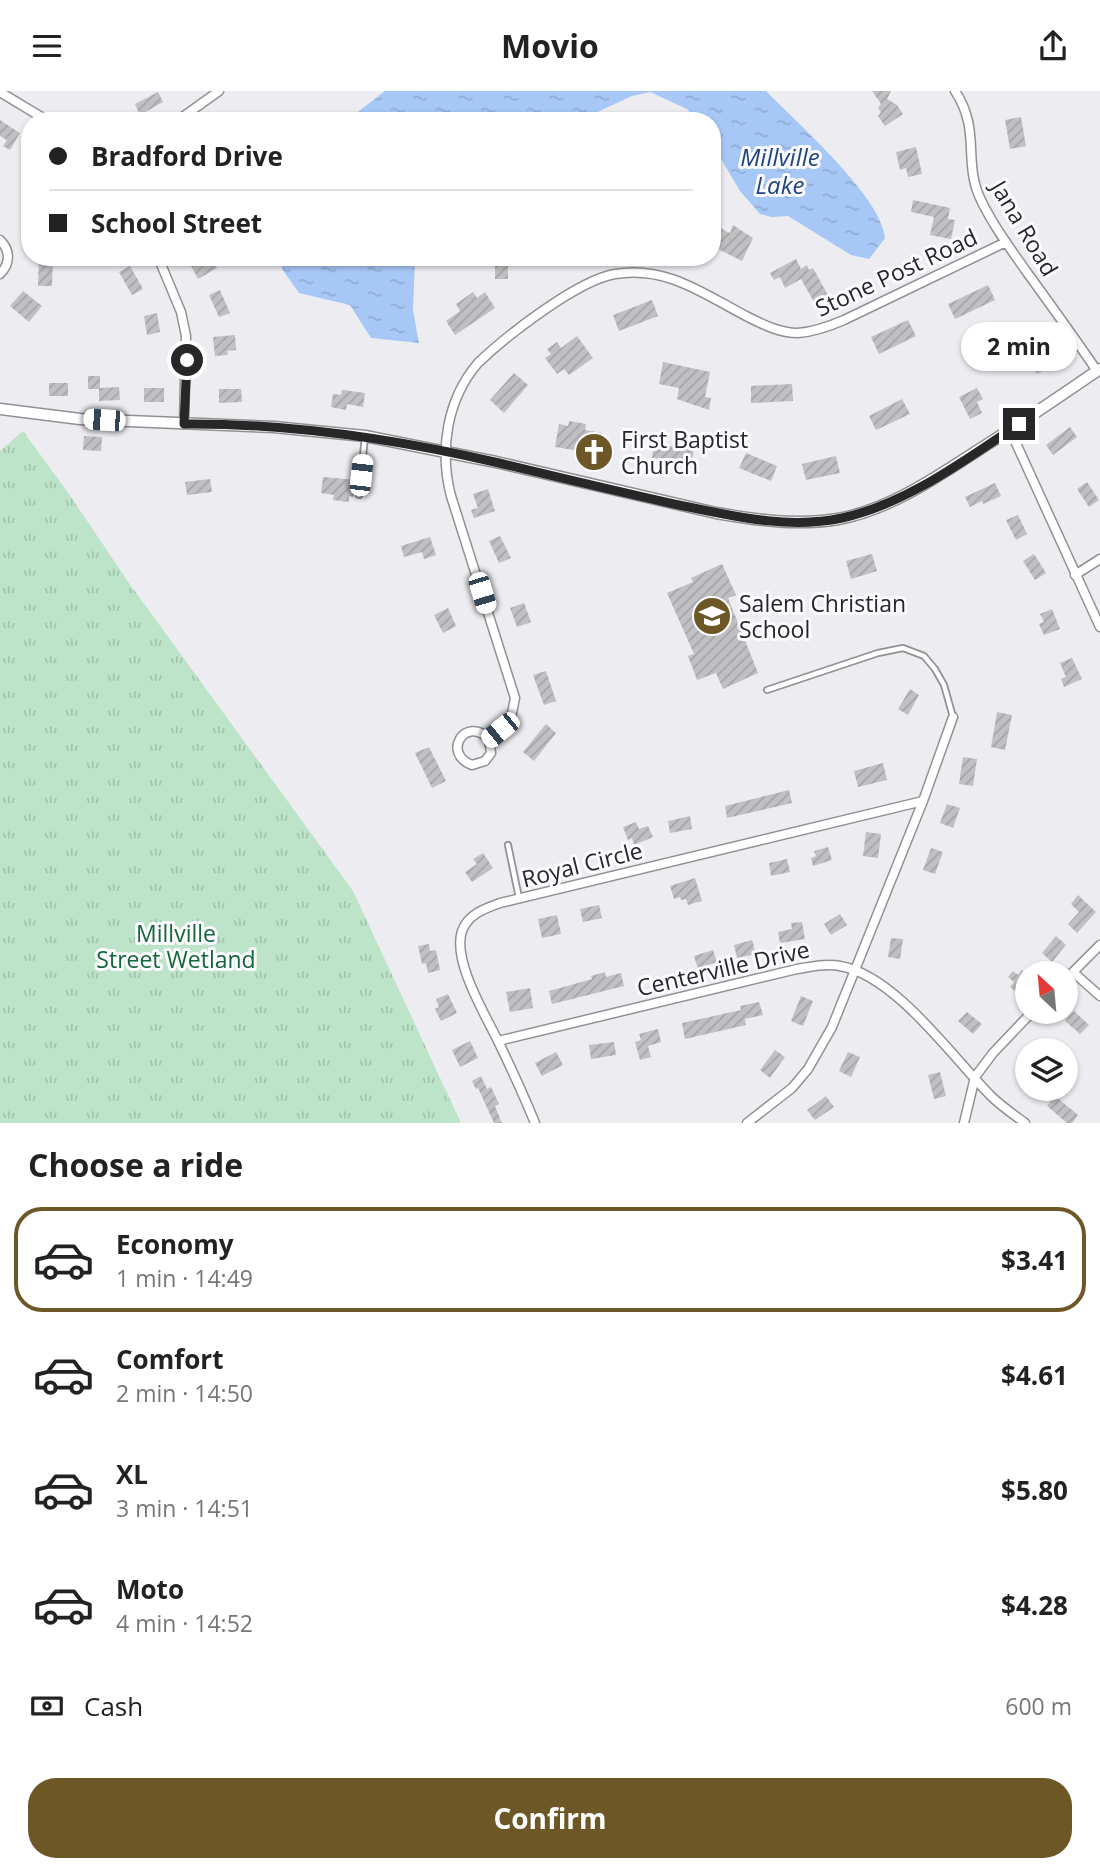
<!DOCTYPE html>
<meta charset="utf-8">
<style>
:root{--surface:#fff;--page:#f6f6f6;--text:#222;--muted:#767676;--line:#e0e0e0;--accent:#6d5726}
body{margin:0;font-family:"Open Sans",sans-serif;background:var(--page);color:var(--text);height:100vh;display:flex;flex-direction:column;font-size:26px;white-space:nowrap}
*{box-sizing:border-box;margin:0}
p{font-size:23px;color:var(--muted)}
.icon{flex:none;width:38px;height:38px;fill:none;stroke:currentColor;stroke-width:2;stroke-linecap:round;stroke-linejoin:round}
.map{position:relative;height:1032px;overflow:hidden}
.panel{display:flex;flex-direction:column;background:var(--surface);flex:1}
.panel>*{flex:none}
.hud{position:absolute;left:21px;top:21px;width:700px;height:154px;border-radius:28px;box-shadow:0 2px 5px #0004;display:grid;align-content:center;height:154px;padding:0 28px;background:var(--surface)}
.needle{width:46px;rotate:334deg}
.tools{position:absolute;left:1015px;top:870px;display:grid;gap:14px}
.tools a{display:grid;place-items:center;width:63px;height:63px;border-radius:50%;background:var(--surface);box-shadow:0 2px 5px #0004;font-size:35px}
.end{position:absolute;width:32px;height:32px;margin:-16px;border:9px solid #272728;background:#fff;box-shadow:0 0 0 4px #fff}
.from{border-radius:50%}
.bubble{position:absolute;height:49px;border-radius:24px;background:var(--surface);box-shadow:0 2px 5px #0004;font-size:23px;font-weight:700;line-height:49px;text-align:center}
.car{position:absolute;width:21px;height:42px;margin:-21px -10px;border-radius:9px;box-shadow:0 0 5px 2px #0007;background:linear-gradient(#fff 24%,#345 0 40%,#fff 0 76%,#345 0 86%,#fff 0)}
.hud b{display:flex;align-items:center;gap:24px;height:66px;font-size:26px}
.hud b+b{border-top:2px solid var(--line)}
.hud i{width:18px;height:18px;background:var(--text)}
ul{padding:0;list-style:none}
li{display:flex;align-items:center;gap:21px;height:105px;margin:0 14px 10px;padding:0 14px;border:4px solid transparent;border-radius:28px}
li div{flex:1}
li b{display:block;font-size:26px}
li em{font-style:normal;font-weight:700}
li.active{border-color:var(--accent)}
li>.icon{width:63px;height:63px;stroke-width:1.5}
h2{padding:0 28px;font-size:32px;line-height:84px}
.pay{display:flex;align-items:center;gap:18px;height:77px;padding:0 28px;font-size:26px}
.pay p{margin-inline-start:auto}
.cta{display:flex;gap:14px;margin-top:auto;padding:14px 28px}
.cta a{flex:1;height:80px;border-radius:28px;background:var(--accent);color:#fff;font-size:28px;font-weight:700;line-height:80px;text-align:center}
header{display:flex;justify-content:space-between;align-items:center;height:91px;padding:0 28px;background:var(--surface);font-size:32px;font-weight:700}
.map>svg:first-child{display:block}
</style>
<header><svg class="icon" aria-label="menu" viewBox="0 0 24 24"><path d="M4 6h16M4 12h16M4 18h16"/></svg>Movio<svg class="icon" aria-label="share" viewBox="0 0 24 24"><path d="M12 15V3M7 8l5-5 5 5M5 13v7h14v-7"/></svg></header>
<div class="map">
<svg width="1100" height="1032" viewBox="0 0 1100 1032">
<defs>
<pattern id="park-tufts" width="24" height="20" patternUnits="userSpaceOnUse" patternTransform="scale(1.75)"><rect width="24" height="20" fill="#bde4c8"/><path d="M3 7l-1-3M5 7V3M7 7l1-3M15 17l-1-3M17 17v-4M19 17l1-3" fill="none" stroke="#a2c4ac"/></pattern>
<pattern id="water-ripples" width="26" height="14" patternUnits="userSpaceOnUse" patternTransform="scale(1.75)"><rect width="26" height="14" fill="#a7c8f7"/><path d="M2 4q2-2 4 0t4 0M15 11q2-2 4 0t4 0" fill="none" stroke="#90acd4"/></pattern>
<pattern id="building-hatch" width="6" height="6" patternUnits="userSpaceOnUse" patternTransform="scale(1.75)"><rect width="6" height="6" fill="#c0c0c3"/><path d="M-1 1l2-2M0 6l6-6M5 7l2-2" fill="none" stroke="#a5a5a8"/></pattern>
</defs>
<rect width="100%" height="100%" fill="#ededf1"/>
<!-- park -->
<path fill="url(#park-tufts)" d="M23 340 69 403 129 492 353 800 461 1032H0V360Z"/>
<!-- water -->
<path fill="url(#water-ripples)" d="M385 0H766C796 31 882 106 885 147L869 168 851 164 788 125 772 126 760 123 740 100 724 73 712 50V30H698L687 18 650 1 632 5 578 30H346Z
M283 166H415L413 220 419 252 371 247 350 214 299 202 282 178Z"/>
<!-- building -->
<path fill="url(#building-hatch)" d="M872 0H891L887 8 897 14 903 23 885 35 878 25 881 21 878 17 881 13Z
M158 1 163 11 140 24 135 13Z
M1021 26 1026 55 1010 58 1005 29Z
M0 29 20 42 10 59 3 55 7 49 0 45Z
M916 56 922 83 908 86 906 77 900 79 896 61Z
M913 109 950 117 948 128 955 129 951 148 930 144 934 126 911 121Z
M712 133 730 142 733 134 753 147 742 170 712 155Z
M39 166H53L52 195H38Z
M189 166H203L205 169 211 166 217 177 198 188 189 171 191 170Z
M508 166V188H495V167Z
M796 168 801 178 807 174 809 179 813 177 828 204 814 211 801 188 785 197 780 186 774 189 770 182Z
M130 175 143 198 132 204 119 181Z
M988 194 995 209 955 228 948 213Z
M220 199 230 222 219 226 209 204Z
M23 200 42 215 29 231 10 215Z
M473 201 477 207 485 201 495 217 455 244 446 230 460 220 456 213Z
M652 209 658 225 619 240 613 224Z
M157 222 160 241 147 244 144 225Z
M908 229 916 245 879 263 871 246Z
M235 244 236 259 227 260 228 264 215 265 213 246Z
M577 245 593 267 569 284 564 278 557 283 545 267 551 263 547 258 557 251 561 257Z
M1029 246 1049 276 1037 283 1030 272 1026 275 1018 262 1021 260 1017 254Z
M663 271 710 281 705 306 711 307 709 319 677 308 679 297 659 293Z
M514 282 528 294 504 322 490 309Z
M88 285H100V297L119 296 120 309 99 310V298H88Z
M49 292H68V305H49Z
M792 293 793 310 751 312V295Z
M144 297H164V311H144Z
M977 297 983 308 977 311 982 322 970 328 959 306Z
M219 298H241L242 311 219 312Z
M342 299 365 302 363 316 347 313 346 319 331 316 333 303 341 304Z
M902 308 910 323 876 339 869 325Z
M569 330 586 333 585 339 602 342 599 363 555 356 559 333 568 335Z
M1070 336 1077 346 1053 364 1046 354Z
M84 345 102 346 101 360 83 359Z
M654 352 694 359 691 373 652 367Z
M746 362 777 375 771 390 739 377Z
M836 365 840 382 806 389 802 373Z
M323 386 356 389 354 406 349 405V411L333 409 334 404 321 402Z
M210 388 212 401 187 404 185 391Z
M1087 391 1099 409 1089 416 1077 398Z
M995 392 1001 405 983 413 982 410 970 416 965 406Z
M488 398 495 420 474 427 471 419 478 417 473 403Z
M1018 424 1027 443 1016 449 1006 429Z
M500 445 511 467 499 472 489 450Z
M430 446 436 464 424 468 422 461 404 466 401 455Z
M872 463 877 480 851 488 846 470Z
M1034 463 1046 482 1035 489 1023 470Z
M722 473 736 504 728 507 758 582 723 598 716 582 697 589 688 565 694 563 667 502 693 491 691 487Z
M524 512 531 531 517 536 510 517Z
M448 517 456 535 443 542 434 524Z
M1052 518 1060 538 1044 544 1039 533 1044 531 1040 523Z
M1072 567 1082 588 1064 596 1061 588 1066 586 1060 572Z
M546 580 556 610 544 614 533 584Z
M910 598 919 604 908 624 898 618Z
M997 621 1012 624 1005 659 991 656Z
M546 633 556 642 534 670 523 661Z
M429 656 446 690 432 697 415 662Z
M963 666 977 668 973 695 959 693Z
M883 672 887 689 858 696 854 680Z
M789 699 792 712 727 727 725 715Z
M947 713 960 717 953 737 940 732Z
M690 725 692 738 670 742 668 730Z
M636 731 639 738 648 735 653 746 634 754 632 747 628 749 623 736Z
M866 741 881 743 878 767 863 765Z
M828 756 832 769 813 775 811 767 816 765 814 760Z
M931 757 943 761 935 783 923 779Z
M483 762 493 777 472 791 465 781 477 773 473 768Z
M787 768 790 781 771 785 769 772Z
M695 787 702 810 688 814 686 808 681 809 680 806 674 808 670 795Z
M1078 804 1096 821 1077 842 1068 833 1079 821 1071 813Z
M599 814 602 827 583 831 580 818Z
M840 823 847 834 831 844 824 833Z
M557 824 561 843 542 847 538 828Z
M802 831 805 848 780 852 778 841 792 838 791 832Z
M1056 845 1066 854 1052 871 1042 862Z
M891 847 903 848 900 868 888 866Z
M752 849 756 863 737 867 734 854Z
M429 853 430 860 436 859 440 879 428 882 426 872 422 873 418 855Z
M713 859 717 871 698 878 694 865Z
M1022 879 1027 883V897L1021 905 1010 896 1014 891 1008 886 1013 880 1018 884Z
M605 881 606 886 621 882 624 895 552 913 549 900 592 888 591 885Z
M530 897 533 917 510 921 506 901Z
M448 903 457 922 441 930 435 918 439 916 436 908Z
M801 905 813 910 803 935 791 930Z
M759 911 763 924 745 928 746 934 685 948 682 932 741 919 740 915Z
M1074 920 1089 934 1080 943 1065 930Z
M967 921 982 933 973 943 958 930Z
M658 938 661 951 648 955 651 966 640 969 635 951 641 949 639 943Z
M470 950 478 967 460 976 452 959Z
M614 951 616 964 591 968 589 954Z
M775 959 785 966 770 987 760 979Z
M556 961 563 974 542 985 535 972Z
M848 961 860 966 851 986 839 980Z
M940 981 946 1005 934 1008 928 984Z
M481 985 487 998 491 996 499 1013 495 1015 502 1032H494L478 997 476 998 472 990Z
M826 1005 834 1016 815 1029 807 1019Z
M1055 1005 1078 1024 1072 1032H1067L1047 1015Z"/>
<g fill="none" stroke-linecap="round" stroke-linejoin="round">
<defs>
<path id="service" d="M359 404 365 345
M767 599 878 562 903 557 924 565 935 578 944 594 953 626
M508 754 519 807"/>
<path id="minor" d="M955 0C981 39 963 70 980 107 992 133 1010 157 1026 180 1050 213 1074 246 1097 280
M0 1 48 30
M177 30 219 0
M0 149C11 160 10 173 0 183
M158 166 181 221 186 245 184 333
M1010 339 1100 536
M1075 484 1100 468
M489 648 491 662 485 670 472 674C441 662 466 624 489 648L511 627 515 607 451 405C439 359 447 308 478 272 506 245 578 189 615 183 667 174 705 204 748 226 764 234 780 242 798 242 814 241 830 235 844 229L1006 151
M1073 881 1100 905
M1066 888 1100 854
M498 950 797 878C811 876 826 872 840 875 895 884 953 967 991 1005 1001 1015 1013 1023 1025 1032
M535 1032C524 1005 512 979 499 952 486 925 452 870 462 840 468 823 486 817 500 812L923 710
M747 1032 792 997 808 978 832 936 923 710 953 626
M964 1032 975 986 993 962 1033 920"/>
<path id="tertiary" d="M0 318 80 328 274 336 365 345 496 371 716 422C757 429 796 435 838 428 889 419 937 386 980 358 1021 332 1060 305 1100 278"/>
</defs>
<!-- service casing -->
<use href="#service" stroke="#919194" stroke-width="8"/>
<!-- minor casing -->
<use href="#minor" stroke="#919194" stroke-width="11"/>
<!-- tertiary casing -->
<use href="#tertiary" stroke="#919194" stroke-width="13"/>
<!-- service -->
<use href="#service" stroke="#fff" stroke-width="4.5"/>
<!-- minor -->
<use href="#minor" stroke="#fff" stroke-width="8"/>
<!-- tertiary -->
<use href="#tertiary" stroke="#fff" stroke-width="10"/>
</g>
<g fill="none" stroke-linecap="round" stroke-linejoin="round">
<!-- route -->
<path stroke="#272728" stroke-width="9" d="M187 269 184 333C291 332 396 348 499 372 557 386 616 400 674 413 729 424 786 439 842 427 906 413 965 369 1019 333"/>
</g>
<!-- icons -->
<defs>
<symbol id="church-disc" viewBox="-11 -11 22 22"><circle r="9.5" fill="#6d5726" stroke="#fbfafe"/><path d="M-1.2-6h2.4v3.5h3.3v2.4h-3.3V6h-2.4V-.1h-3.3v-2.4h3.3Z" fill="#fff"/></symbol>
<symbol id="school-disc" viewBox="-11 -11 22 22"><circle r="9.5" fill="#6d5726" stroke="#fbfafe"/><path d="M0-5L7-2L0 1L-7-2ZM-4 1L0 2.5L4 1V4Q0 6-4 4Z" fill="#fff"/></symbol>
</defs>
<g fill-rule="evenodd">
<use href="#church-disc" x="572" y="339" width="44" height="44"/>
<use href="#school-disc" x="690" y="503" width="44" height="44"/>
</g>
<g text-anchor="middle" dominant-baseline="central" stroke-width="6" stroke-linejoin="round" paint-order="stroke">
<!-- street labels -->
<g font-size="23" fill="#272728" stroke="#fbfafe">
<text transform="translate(1025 137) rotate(59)">Jana Road</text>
<text transform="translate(896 181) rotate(-25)">Stone Post Road</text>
<text transform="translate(582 773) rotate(-14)">Royal Circle</text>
<text transform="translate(723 877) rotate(-13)">Centerville Drive</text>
</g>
<!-- poi labels -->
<g font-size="23" fill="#272728" stroke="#fbfafe" text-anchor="start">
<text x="621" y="348">First Baptist<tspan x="621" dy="26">Church</tspan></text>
<text x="739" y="512">Salem Christian<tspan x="739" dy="26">School</tspan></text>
</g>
<!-- park labels -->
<g font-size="23" fill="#15673a" stroke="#fbfafe">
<text x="176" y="842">Millville<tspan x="176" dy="26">Street Wetland</tspan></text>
</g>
<!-- water labels -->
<g font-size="24" font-style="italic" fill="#1e457d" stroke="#fbfafe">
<text x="780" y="65">Millville<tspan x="780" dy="28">Lake</tspan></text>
</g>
</g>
</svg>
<div class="tools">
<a><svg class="needle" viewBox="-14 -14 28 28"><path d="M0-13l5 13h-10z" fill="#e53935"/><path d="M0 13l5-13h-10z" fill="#767676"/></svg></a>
<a><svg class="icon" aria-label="layers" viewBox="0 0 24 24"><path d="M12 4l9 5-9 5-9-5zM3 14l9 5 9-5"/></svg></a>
</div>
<i class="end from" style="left:187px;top:269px"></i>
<i class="end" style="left:1019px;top:333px"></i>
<div class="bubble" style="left:961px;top:231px;width:116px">2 min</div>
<i class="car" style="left:104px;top:329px;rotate:274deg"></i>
<i class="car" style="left:361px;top:384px;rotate:6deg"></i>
<i class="car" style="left:482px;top:502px;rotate:163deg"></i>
<i class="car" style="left:500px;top:639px;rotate:231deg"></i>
<div class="hud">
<b><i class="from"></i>Bradford Drive</b>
<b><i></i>School Street</b>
</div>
</div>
<section class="panel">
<h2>Choose a ride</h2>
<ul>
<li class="active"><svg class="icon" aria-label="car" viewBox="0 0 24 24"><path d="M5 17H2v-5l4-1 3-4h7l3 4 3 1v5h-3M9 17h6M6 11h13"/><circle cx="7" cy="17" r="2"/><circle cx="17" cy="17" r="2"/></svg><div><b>Economy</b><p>1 min · 14:49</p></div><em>$3.41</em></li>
<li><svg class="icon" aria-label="car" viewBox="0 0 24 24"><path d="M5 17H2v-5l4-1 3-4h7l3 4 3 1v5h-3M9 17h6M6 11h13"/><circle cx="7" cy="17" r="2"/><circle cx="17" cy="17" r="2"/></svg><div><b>Comfort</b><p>2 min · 14:50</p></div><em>$4.61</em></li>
<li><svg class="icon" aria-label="car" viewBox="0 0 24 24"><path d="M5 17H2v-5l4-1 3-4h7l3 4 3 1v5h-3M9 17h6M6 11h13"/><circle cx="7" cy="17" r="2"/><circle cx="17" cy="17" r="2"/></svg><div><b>XL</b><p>3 min · 14:51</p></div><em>$5.80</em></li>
<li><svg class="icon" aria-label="car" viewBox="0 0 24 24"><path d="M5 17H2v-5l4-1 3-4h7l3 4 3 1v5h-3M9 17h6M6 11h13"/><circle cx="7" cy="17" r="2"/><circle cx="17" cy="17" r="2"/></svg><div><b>Moto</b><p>4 min · 14:52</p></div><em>$4.28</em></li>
</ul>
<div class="pay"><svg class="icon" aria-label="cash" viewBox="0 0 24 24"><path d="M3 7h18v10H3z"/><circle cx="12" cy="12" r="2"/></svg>Cash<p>600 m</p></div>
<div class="cta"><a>Confirm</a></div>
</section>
